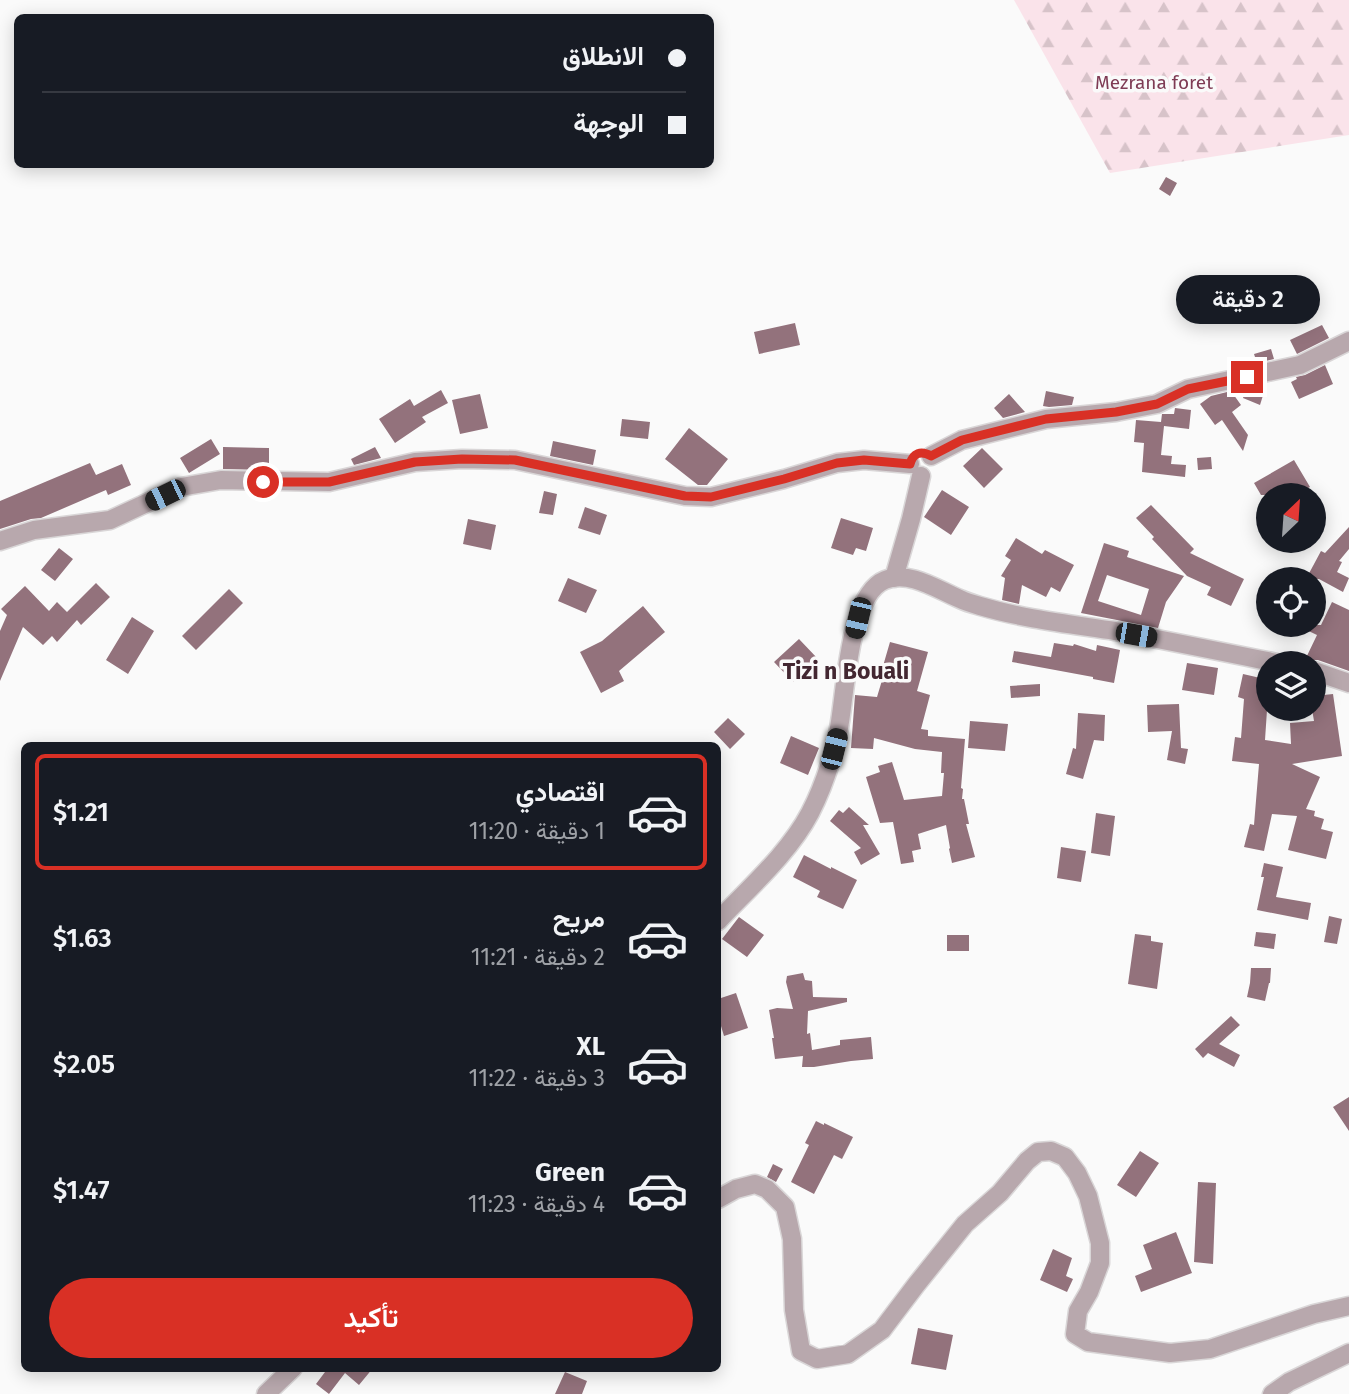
<!DOCTYPE html>
<html lang="ar">
<meta charset="utf-8">
<style>
:root{--surface:#171b24;--page:#242831;--text:#f1f3f6;--muted:#9ea1a6;--line:#363941;--accent:#d93025}
body{margin:0;font-family:"Fira Sans",Vazirmatn,sans-serif;background:var(--page);color:var(--text);direction:rtl;height:100vh;display:flex;flex-direction:column;font-size:26px;white-space:nowrap}
*{box-sizing:border-box;margin:0}
p{font-size:23px;color:var(--muted)}
.icon{flex:none;width:38px;height:38px;fill:none;stroke:currentColor;stroke-width:2;stroke-linecap:round;stroke-linejoin:round}
.map{position:relative;flex:1;overflow:hidden;direction:ltr}
.side{position:absolute;left:21px;top:742px;width:700px;height:630px;display:flex;flex-direction:column;background:var(--surface);border-radius:10px;box-shadow:0 4px 18px #0003;direction:rtl}
.side>*{flex:none}
.banner{position:absolute;left:14px;top:14px;width:700px;height:154px;border-radius:10px;box-shadow:0 4px 18px #0003;direction:rtl;display:grid;align-content:center;height:154px;padding:0 28px;background:var(--surface)}
.needle{width:46px;rotate:25deg}
.controls{position:absolute;left:1256px;top:483px;display:grid;gap:14px}
.controls a{display:grid;place-items:center;width:70px;height:70px;border-radius:50%;background:var(--surface);box-shadow:0 4px 18px #0003;font-size:35px}
.end{position:absolute;width:32px;height:32px;margin:-16px;border:9px solid #d93025;background:#fff;box-shadow:0 0 0 4px #fff}
.from{border-radius:50%}
.bubble{position:absolute;height:49px;border-radius:24px;background:var(--surface);box-shadow:0 4px 18px #0003;font-size:23px;font-weight:600;line-height:49px;text-align:center;direction:rtl}
.car{position:absolute;width:21px;height:42px;margin:-21px -10px;border-radius:9px;box-shadow:0 0 5px 2px #0007;background:linear-gradient(#222 24%,#8ab4d8 0 40%,#222 0 76%,#8ab4d8 0 86%,#222 0)}
.banner b{display:flex;align-items:center;gap:24px;height:66px;font-size:26px}
.banner b+b{border-top:2px solid var(--line)}
.banner i{width:18px;height:18px;background:var(--text)}
ul{padding:12px 0 0;list-style:none}
li{display:flex;align-items:center;gap:21px;height:116px;margin:0 14px 10px;padding:0 14px;border:4px solid transparent;border-radius:10px}
li div{flex:1}
li b{display:block;font-size:26px}
li em{font-style:normal;font-weight:600}
li.selected{border-color:var(--accent)}
li>.icon{width:63px;height:63px;stroke-width:1.5}
.primary-button{display:flex;gap:14px;margin-top:auto;padding:14px 28px}
.primary-button a{flex:1;height:80px;border-radius:42px;background:var(--accent);color:#fff;font-size:28px;font-weight:600;line-height:80px;text-align:center}
.map>svg:first-child{display:block}
</style>
<div class="map">
<svg width="1349" height="1394" viewBox="0 0 1349 1394">
<defs>
<pattern id="forest-firs" width="22" height="20" patternUnits="userSpaceOnUse" patternTransform="scale(1.75)"><rect width="22" height="20" fill="#fae3ea"/><path d="M5 1l3.5 6h-7zM16 11l3.5 6h-7z" fill="#d7c3c9"/></pattern>
</defs>
<rect width="100%" height="100%" fill="#fafafa"/>
<!-- forest -->
<path fill="url(#forest-firs)" d="M1014 0H1349V135L1110 173Z"/>
<!-- building -->
<path fill="#93727c" fill-rule="evenodd" d="M1166 177 1177 183 1170 196 1159 189Z
M795 323 800 345 759 354 754 332Z
M1322 325 1329 338 1297 354 1290 340Z
M1271 349 1274 359 1257 363 1254 354Z
M1325 365 1333 384 1299 399 1291 382 1297 379 1296 377 1305 375Z
M1257 386 1265 389 1260 405 1243 398 1246 388Z
M441 390 448 403 422 417 426 422 395 443 379 419 410 399 414 406Z
M1046 391 1074 397 1072 405 1049 407 1043 406Z
M1231 391 1241 405 1232 412 1248 435 1243 451 1222 420 1215 425 1200 404 1211 396Z
M480 394 488 428 460 434 452 400Z
M1009 394 1025 412 1003 418 994 408Z
M1175 408 1191 410 1189 429 1164 426 1161 455 1172 456 1171 464 1186 465 1185 477 1142 472 1144 443 1134 442 1136 420 1161 422 1162 414H1174Z
M622 419 650 422 648 439 620 436Z
M689 428 728 459 707 485H698L665 459Z
M211 439 220 454 189 473 180 458Z
M553 441 596 450 593 465 550 456Z
M223 447 269 448V470L223 469Z
M375 447 381 458 354 465 351 459Z
M982 448 1003 469 984 488 963 466Z
M1211 457 1212 469 1198 470 1197 458Z
M1294 460 1310 487 1296 495H1261L1254 483Z
M90 463 96 475 122 464 131 485 108 495 106 490 41 518 31 519 0 529V501Z
M942 490 969 507 951 535 924 517Z
M544 491 557 494 553 515 539 513Z
M1151 505 1194 549 1190 553 1244 579 1231 606 1207 595 1211 587 1187 576 1152 539 1154 537 1136 518Z
M585 507 607 515 600 535 578 528Z
M841 518 873 528 866 551 856 548 853 555 831 548Z
M468 519 496 525 491 550 463 544Z
M1349 527V549L1339 561 1342 562 1337 572 1349 578 1343 592 1319 579H1306L1321 551 1325 553Z
M1016 538 1042 554 1045 550 1074 565 1060 592 1051 587 1046 597 1022 585 1019 604 1002 600 1005 578 1001 576 1011 560 1005 556Z
M1104 543 1129 551 1127 557 1184 576 1166 602 1158 628 1081 613ZM1107 575 1149 589 1141 615 1098 601Z
M59 548 73 559 55 581 41 570Z
M568 578 597 590 586 613 558 601Z
M96 583 110 597 81 625 77 620 57 642 52 636 43 645 23 627 0 681V631L7 615 1 609 25 586 49 611 57 602 67 612Z
M229 589 243 603 196 650 182 636Z
M1332 602 1349 610V671L1318 660H1305L1317 635 1296 625H1321Z
M643 606 665 632 619 671 624 681 601 693 580 652 602 641Z
M132 617 154 631 128 674 106 660Z
M799 639 818 659 793 682 774 662Z
M890 642 928 652 917 691 930 695 921 729 928 730V736L965 739 961 788 963 789 962 799H964L969 824H966L975 857 952 863 949 849 950 848 946 825 918 834 921 849 912 851 914 862 901 864 893 822 880 823 866 777 880 772 878 766 892 762 904 800 942 796 944 773H941L942 752 915 749 874 738 873 749 851 748 855 695 877 697 886 667 883 666Z
M1054 643 1073 646 1074 644 1096 651 1097 645 1120 650 1114 683 1093 679V677L1012 662 1014 651 1051 657Z
M1187 663 1218 668 1214 695 1182 690Z
M1243 674 1269 680 1265 740 1291 744 1290 723 1314 721 1312 709H1314V696L1333 694 1342 756 1292 764 1320 777 1306 809 1315 811 1314 816 1324 819 1321 829 1333 832 1326 859 1288 850 1297 816 1272 814 1264 851 1244 847 1250 824 1254 825 1259 764 1232 761 1235 737 1241 738 1244 699 1238 697Z
M1040 684V696L1011 698 1010 686Z
M1179 704 1181 748 1188 749 1185 764 1167 760 1172 731 1148 732 1147 705Z
M1078 713 1105 715 1104 741 1094 740 1083 779 1066 774 1073 748 1076 749Z
M728 718 745 734 730 749 714 732Z
M970 721 1008 724 1005 751 968 748Z
M791 736 819 748 808 775 780 763Z
M849 807 869 825H863L880 854 861 865 854 852 861 848 830 821 839 810 843 813Z
M1096 813 1115 816 1110 856 1091 853Z
M1061 847 1086 851 1081 882 1057 878Z
M804 855 831 869V867L857 880 843 909 817 897 820 891 793 877Z
M1264 863 1283 867 1276 897 1311 903 1308 920 1257 910 1264 877H1261Z
M1329 916 1342 919 1337 944 1324 942Z
M739 917 764 935 747 957 722 939Z
M1256 932 1276 934 1274 949 1254 946Z
M1135 934 1151 936V941L1163 943 1157 989 1128 984Z
M947 935H969V951H947Z
M1251 968H1271L1270 983H1269L1265 1001 1247 997 1250 983Z
M803 973 805 980 812 981 813 997 847 998V1002L808 1011 807 1034 810 1033 812 1050 840 1045V1040L871 1037 873 1059 851 1061 814 1067H802L803 1056 775 1059 772 1038H774L769 1010 777 1008 793 1009 786 982 787 976Z
M736 993 748 1028 724 1036 718 1016V999Z
M1231 1016 1240 1025 1219 1044 1240 1055 1234 1067 1208 1053 1203 1058 1195 1049Z
M1349 1097V1131L1333 1107Z
M816 1121 824 1125V1123L853 1137 842 1159 834 1155 814 1194 791 1182 809 1145 805 1143Z
M1140 1151 1159 1163 1136 1197 1117 1185Z
M773 1164 783 1169 776 1182 767 1177Z
M1198 1182 1216 1183 1213 1264 1194 1262Z
M1176 1232 1192 1273 1141 1292 1135 1276 1152 1269 1143 1245Z
M1053 1249 1072 1258 1066 1276 1073 1279 1067 1292 1040 1280Z
M918 1328 953 1335 946 1370 911 1364Z
M328 1368H373L359 1385 345 1373 329 1394 316 1384Z
M565 1372 587 1381 582 1394H555Z"/>
<g fill="none" stroke-linecap="round" stroke-linejoin="round">
<defs>
<path id="minor" d="M931 456 962 440 1046 419 1116 412 1157 404 1188 389 1300 365 1349 341
M0 541 34 530 110 520 181 487 221 480 329 482 415 462 462 459 515 460 685 496 711 497 784 479 837 463 864 460 910 464
M894 578 911 519 921 476
M1314 671 1349 683
M718 921C749 888 789 853 810 813 823 788 832 760 838 733 846 698 847 595 885 580 910 570 938 590 960 599 966 602 973 604 980 606 1024 619 1070 624 1115 631 1169 641 1223 652 1277 663
M718 1199 736 1189 755 1184 767 1189 785 1207 792 1239 794 1310 801 1351 817 1359 848 1354 882 1330 916 1285 965 1224 1000 1193 1027 1161 1038 1152 1051 1151 1065 1157 1077 1173 1088 1196 1100 1243V1263L1089 1292 1078 1311 1075 1334 1088 1342 1170 1353 1210 1349 1314 1314 1349 1306
M266 1394 293 1368
M1272 1394 1289 1382 1349 1353"/>
</defs>
<!-- minor casing -->
<use href="#minor" stroke="#d9d6d7" stroke-width="21"/>
<!-- minor -->
<use href="#minor" stroke="#b8a8ad" stroke-width="18"/>
</g>
<g fill="none" stroke-linecap="round" stroke-linejoin="round">
<!-- route -->
<path stroke="#d93025" stroke-width="9" d="M263 482H329L415 462 462 459 515 460 685 496 711 497 784 479 837 463 864 460 910 464C913 453 921 450 931 456L962 440 1046 419 1116 412 1157 404 1188 389 1247 377"/>
</g>
<g text-anchor="middle" dominant-baseline="central" stroke-width="7" stroke-linejoin="round" paint-order="stroke">
<!-- park labels -->
<g font-size="19" fill="#7e3b54" stroke="#fafafa">
<text x="1154" y="82">Mezrana foret</text>
</g>
<!-- quarter labels -->
<g font-size="23" font-weight="bold" fill="#432731" stroke="#fafafa">
<text x="846" y="671">Tizi n Bouali</text>
</g>
</g>
</svg>
<div class="controls">
<a><svg class="needle" viewBox="-14 -14 28 28"><path d="M0-13l5 13h-10z" fill="#e53935"/><path d="M0 13l5-13h-10z" fill="#9ea1a6"/></svg></a>
<a><svg class="icon" aria-label="locate" viewBox="0 0 24 24"><circle cx="12" cy="12" r="6"/><path d="M12 2v4M12 18v4M2 12h4M18 12h4"/></svg></a>
<a><svg class="icon" aria-label="layers" viewBox="0 0 24 24"><path d="M12 4l9 5-9 5-9-5zM3 14l9 5 9-5"/></svg></a>
</div>
<i class="end from" style="left:263px;top:482px"></i>
<i class="end" style="left:1247px;top:377px"></i>
<div class="bubble" style="left:1176px;top:275px;width:144px">2 دقيقة</div>
<i class="car" style="left:165px;top:495px;rotate:244deg"></i>
<i class="car" style="left:858px;top:618px;rotate:193deg"></i>
<i class="car" style="left:1136px;top:635px;rotate:100deg"></i>
<i class="car" style="left:834px;top:749px;rotate:14deg"></i>
<div class="banner">
<b><i class="from"></i>الانطلاق</b>
<b><i></i>الوجهة</b>
</div>
<section class="side">
<ul>
<li class="selected"><svg class="icon" aria-label="car" viewBox="0 0 24 24"><path d="M5 17H2v-5l4-1 3-4h7l3 4 3 1v5h-3M9 17h6M6 11h13"/><circle cx="7" cy="17" r="2"/><circle cx="17" cy="17" r="2"/></svg><div><b>اقتصادي</b><p>1 دقيقة · 11:20</p></div><em>$1.21</em></li>
<li><svg class="icon" aria-label="car" viewBox="0 0 24 24"><path d="M5 17H2v-5l4-1 3-4h7l3 4 3 1v5h-3M9 17h6M6 11h13"/><circle cx="7" cy="17" r="2"/><circle cx="17" cy="17" r="2"/></svg><div><b>مريح</b><p>2 دقيقة · 11:21</p></div><em>$1.63</em></li>
<li><svg class="icon" aria-label="car" viewBox="0 0 24 24"><path d="M5 17H2v-5l4-1 3-4h7l3 4 3 1v5h-3M9 17h6M6 11h13"/><circle cx="7" cy="17" r="2"/><circle cx="17" cy="17" r="2"/></svg><div><b>XL</b><p>3 دقيقة · 11:22</p></div><em>$2.05</em></li>
<li><svg class="icon" aria-label="car" viewBox="0 0 24 24"><path d="M5 17H2v-5l4-1 3-4h7l3 4 3 1v5h-3M9 17h6M6 11h13"/><circle cx="7" cy="17" r="2"/><circle cx="17" cy="17" r="2"/></svg><div><b>Green</b><p>4 دقيقة · 11:23</p></div><em>$1.47</em></li>
</ul>
<div class="primary-button"><a>تأكيد</a></div>
</section>
</div>
